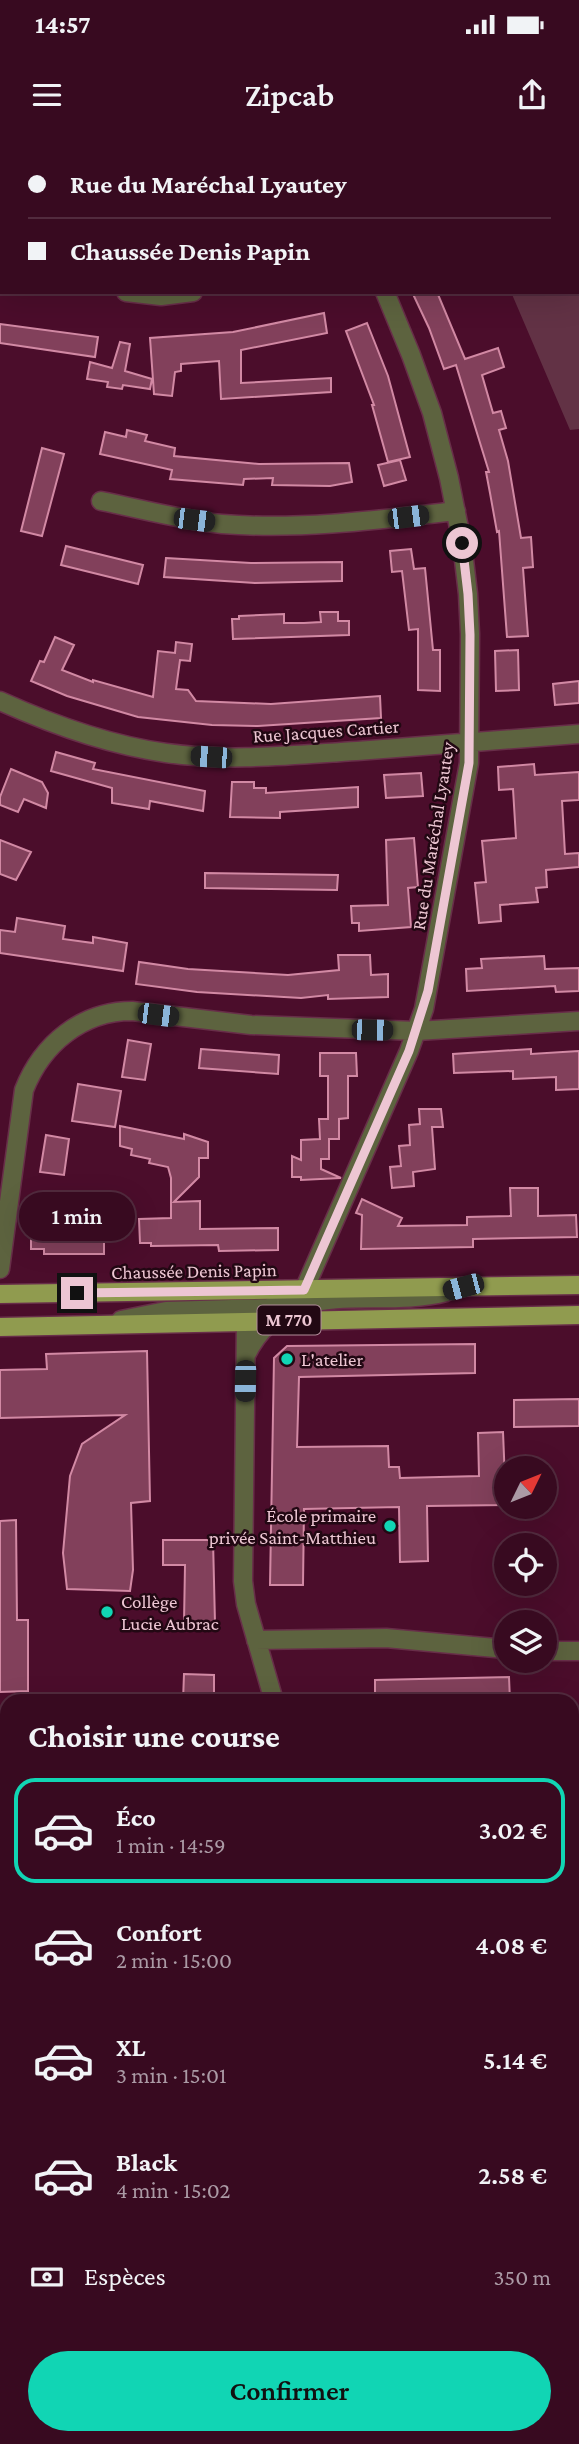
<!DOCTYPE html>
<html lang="fr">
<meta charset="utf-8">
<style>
:root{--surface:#380a20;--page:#43182d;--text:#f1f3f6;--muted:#ab9aa5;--line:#522b3e;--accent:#11d5b4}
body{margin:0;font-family:"Crimson Pro",serif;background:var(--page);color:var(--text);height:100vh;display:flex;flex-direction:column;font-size:26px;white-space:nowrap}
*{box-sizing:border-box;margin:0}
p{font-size:23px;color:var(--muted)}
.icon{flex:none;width:38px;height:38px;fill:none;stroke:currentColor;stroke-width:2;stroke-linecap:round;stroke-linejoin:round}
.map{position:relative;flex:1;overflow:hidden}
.sheet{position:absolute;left:0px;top:1554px;width:579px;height:751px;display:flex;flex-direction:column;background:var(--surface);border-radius:21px 21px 0 0;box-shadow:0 7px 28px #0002,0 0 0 2px var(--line)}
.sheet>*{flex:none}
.banner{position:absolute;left:0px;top:0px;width:579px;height:154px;box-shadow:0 7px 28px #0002,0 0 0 2px var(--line);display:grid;align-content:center;height:154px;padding:0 28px;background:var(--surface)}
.needle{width:46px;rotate:47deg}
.tools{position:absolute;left:494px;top:1316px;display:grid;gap:14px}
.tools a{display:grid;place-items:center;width:63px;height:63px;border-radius:50%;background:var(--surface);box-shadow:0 7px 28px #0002,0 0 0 2px var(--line);font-size:35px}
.end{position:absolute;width:32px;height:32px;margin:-16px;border:9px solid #edc6d3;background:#111;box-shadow:0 0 0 4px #111}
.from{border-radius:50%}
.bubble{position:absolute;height:49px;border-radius:24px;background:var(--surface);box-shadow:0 7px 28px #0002,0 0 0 2px var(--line);font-size:23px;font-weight:600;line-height:49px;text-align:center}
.car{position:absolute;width:21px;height:42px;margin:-21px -10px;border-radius:9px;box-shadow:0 0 5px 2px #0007;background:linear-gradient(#222 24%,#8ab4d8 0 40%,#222 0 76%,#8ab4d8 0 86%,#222 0)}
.banner b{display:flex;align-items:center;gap:24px;height:66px;font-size:26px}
.banner b+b{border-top:2px solid var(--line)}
.banner i{width:18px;height:18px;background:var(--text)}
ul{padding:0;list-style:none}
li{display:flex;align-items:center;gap:21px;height:105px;margin:0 14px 10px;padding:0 14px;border:4px solid transparent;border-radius:21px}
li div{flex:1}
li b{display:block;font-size:26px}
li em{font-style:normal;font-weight:600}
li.current{border-color:var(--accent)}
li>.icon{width:63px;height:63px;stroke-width:1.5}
h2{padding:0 28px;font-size:32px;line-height:84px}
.pay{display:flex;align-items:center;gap:18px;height:77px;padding:0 28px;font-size:26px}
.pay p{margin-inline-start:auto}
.button{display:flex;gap:14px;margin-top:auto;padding:14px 28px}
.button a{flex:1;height:80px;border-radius:42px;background:var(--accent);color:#111;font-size:28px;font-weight:600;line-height:80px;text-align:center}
.status{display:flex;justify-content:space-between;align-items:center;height:49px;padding:0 35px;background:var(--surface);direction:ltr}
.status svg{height:19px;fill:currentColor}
header{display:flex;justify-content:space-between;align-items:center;height:91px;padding:0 28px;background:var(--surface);font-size:32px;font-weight:600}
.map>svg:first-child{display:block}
</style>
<div class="status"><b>14:57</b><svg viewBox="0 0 49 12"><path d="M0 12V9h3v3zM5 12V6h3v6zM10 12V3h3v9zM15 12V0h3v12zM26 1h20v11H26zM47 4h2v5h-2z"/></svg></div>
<header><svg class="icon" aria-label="menu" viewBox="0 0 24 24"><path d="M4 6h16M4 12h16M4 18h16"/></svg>Zipcab<svg class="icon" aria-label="share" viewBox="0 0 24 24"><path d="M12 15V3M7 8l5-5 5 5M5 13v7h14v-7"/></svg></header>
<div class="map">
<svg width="579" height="2304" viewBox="0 0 579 2304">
<rect width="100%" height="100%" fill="#4b0d2b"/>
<!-- green -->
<path fill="#623245" d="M446 0H579V289L570 290 511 152H578V2Z"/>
<!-- building -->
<path fill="#82405b" stroke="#d289a4" stroke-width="2" d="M412 152H437L465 219 498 208 504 227 482 235 493 273 501 271 506 288 499 290 508 321 521 398 531 397 533 427 523 428 528 496 507 497 499 391 497 392 490 353 486 332H489L456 225 444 229 429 188Z
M324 173 327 193 241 210V243L331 238V252L221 259 219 221 181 224V231L175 232 172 256 154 254 150 198 233 192Z
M367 183 388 236 410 317 388 322 372 265H374L346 191Z
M0 184 98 197 95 217 0 203Z
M120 202 130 204 125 231 152 239 150 249 123 245 122 249 107 247 108 242 87 239 90 222 112 228Z
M127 290 147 295 145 301 175 308 174 316 259 324 349 323 352 342 330 346 272 345 273 338 244 339 243 345 170 339 172 330 100 314 105 292 126 297Z
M42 308 64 314 42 396 21 391Z
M400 320 406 340 384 346 378 325Z
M66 406 143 425 138 444 61 425Z
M411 409 414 429 425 428 433 510H440V551L418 550V489L409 490 402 431 392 432 390 411Z
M166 418 251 423 342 422V441L255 443 164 437Z
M320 472H338V481H349V495L233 499 232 479H239V476L284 474V483H304L321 482Z
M55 497 74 505 62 530 93 542V540L153 557 158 511 175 513 176 502 192 504 190 521 180 520 176 549 188 550 196 561 271 564 380 556 381 578 258 586 212 585 138 577 67 556 31 541 40 521 44 522Z
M518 510 519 550 496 551 495 511Z
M579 541V563L555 565 553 544Z
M56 612 95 623 93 629 205 651 203 671 150 661 149 669 112 663V648L51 631Z
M534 624 535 635 579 632V660L562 661 565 714 579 713V727L546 730 547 747 536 748 538 762 500 765 501 781 479 783 475 743 486 742 482 701 516 698 513 649 499 650 498 627Z
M11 629 42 642 48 653 46 668 24 659 18 672 0 665V657Z
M421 633 423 656 386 658 384 635Z
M232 642H254V648H266V653L358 647V667L280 672V678L230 677Z
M414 698 418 747 408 748 411 787 359 791V783H352L351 766 388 765 386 700Z
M0 700 31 712 16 740 0 734Z
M205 733 338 735 337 750 205 748Z
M17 778 65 786 63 799 93 803V797L127 803 123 831 0 813V790L15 792Z
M338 815H370L371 835 388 834V857L328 859V855L301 858 197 852 136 844 139 822 188 829 288 835 339 830Z
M544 816 545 829 579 828V851L556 852 555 846 467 851 466 829 482 828 481 819Z
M128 900 151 904 145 940 122 937Z
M201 909 279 915 278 934 199 928Z
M531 909V914L579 911V949L556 950V937L513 939V931L454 933 453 914Z
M320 913H356L357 936H348V978L339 979V999H329V1019H321V1029L341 1038 301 1040V1037H292V1016L301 1020V1000L320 999 319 979H328V936H320Z
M78 944 121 951 115 987 72 981Z
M419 969H441L443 987H432L435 1029 413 1032 414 1046 392 1048 390 1027 401 1026 399 1006 410 1005 409 985 420 984Z
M120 986 184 999V994L208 1002V1018H199V1037L174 1062 200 1061V1089L278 1088V1110L219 1111 218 1105 151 1106V1103H140L139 1079 171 1078V1038L168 1027 149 1023 150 1019 131 1015 132 1009 120 1006Z
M46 995 69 999 64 1035 40 1032Z
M510 1048H538V1076L576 1075 577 1097 473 1099V1107L361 1109 362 1075 356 1073 362 1059 402 1078 398 1086 467 1085V1077L511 1076Z
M59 1067H89V1091H104V1114H44V1109H31V1085H60Z
M475 1204V1233L299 1237 297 1307 388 1306 389 1327H399L400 1338 479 1336 478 1293 503 1292 506 1365 427 1366 428 1421 400 1422 399 1367 304 1369 303 1445H270L274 1218 287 1206Z
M147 1211 150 1361 131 1363 133 1430 130 1451 67 1449 63 1413 70 1336 82 1304 125 1275 0 1278V1230L47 1229 46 1214Z
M579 1259V1286L514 1287V1260Z
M16 1380 17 1480H28V1551L0 1552V1381Z
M163 1400H213L215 1483H184L185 1425H163Z
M184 1534 214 1535V1561H183Z
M509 1537 510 1561H375V1540Z"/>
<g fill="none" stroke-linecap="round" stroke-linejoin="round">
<defs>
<path id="pedestrian" d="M572 1977 579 1976"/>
<path id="minor" d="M314 0V2
M0 141H2
M126 152 161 156 193 152
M101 361C141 369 181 380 222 384 300 390 378 380 456 371
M0 561C53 585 109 605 166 613 230 622 293 615 357 611 431 605 505 600 579 594
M0 1129 24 950C42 904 82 871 132 871L251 885 417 891 579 881
M121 1180 166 1171 268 1168 289 1161 304 1150 409 911 424 869 469 623 470 494 468 454 462 403 449 338 432 273 411 215 385 152
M246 1181 243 1441 246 1464 274 1561
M246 1215C286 1132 374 1171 446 1152
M256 1500 386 1498 506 1509
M544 1511H579
M572 1662H579
M0 1672H7
M0 1921 7 1920
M0 2061 7 2060
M0 2233 7 2232
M572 2248 579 2246
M239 2304 276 2298"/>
<path id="secondary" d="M0 1852 7 1872
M156 2298 158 2304"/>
<path id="primary" d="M0 1154 579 1145
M0 1187 579 1175"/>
</defs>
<!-- pedestrian casing -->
<use href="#pedestrian" stroke="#682e49" stroke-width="16"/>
<!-- minor casing -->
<use href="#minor" stroke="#682e49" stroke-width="21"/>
<!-- secondary casing -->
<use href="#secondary" stroke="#682e49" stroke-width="21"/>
<!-- primary casing -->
<use href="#primary" stroke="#682e49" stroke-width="21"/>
<!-- pedestrian -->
<use href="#pedestrian" stroke="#5d633f" stroke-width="12"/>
<!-- minor -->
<use href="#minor" stroke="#5d633f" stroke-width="18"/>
<!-- secondary -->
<use href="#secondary" stroke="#7a8349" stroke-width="18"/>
<!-- primary -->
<use href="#primary" stroke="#909b4f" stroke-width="18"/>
</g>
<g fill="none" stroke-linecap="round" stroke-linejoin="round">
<!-- route -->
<path stroke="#edc6d3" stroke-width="9" d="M77 1153 304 1150 409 911 428 851 469 623 470 495 468 454 462 403"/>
</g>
<!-- markers -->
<g fill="#11d5b4" stroke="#220813" stroke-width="2.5">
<circle cx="287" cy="1219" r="7"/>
<circle cx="390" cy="1386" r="7"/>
<circle cx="107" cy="1472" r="7"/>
</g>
<g text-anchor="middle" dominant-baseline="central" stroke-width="5" stroke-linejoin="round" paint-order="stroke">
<!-- shield labels -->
<rect fill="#220813" stroke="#b08d99" stroke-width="2" x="257.5" y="1165.5" width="63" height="29" rx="5"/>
<g font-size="18" font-weight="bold" fill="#edc6d3">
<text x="289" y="1180">M 770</text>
</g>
<!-- street labels -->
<g font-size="19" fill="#edc6d3" stroke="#220813">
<text transform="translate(326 591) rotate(-4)">Rue Jacques Cartier</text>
<text transform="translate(433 696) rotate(-81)">Rue du Maréchal Lyautey</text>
<text transform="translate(194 1131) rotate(-1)">Chaussée Denis Papin</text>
</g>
<!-- poi labels -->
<g font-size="19" fill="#edc6d3" stroke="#220813" text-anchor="start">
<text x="301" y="1219">L'atelier</text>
<text x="376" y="1375" text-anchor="end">École primaire<tspan x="376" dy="22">privée Saint-Matthieu</tspan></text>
<text x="121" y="1461">Collège<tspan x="121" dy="22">Lucie Aubrac</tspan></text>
</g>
</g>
</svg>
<div class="tools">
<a><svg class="needle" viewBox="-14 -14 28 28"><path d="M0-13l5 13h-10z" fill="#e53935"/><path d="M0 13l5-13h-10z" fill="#ab9aa5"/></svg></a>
<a><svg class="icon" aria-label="locate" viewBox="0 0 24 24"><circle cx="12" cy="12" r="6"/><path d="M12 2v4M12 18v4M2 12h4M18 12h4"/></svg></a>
<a><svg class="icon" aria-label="layers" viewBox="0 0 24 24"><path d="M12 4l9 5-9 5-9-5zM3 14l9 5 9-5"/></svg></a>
</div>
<i class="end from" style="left:462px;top:403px"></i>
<i class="end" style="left:77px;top:1153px"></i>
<div class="bubble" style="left:19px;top:1052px;width:116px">1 min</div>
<i class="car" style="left:408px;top:377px;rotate:83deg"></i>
<i class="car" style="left:194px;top:380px;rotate:97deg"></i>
<i class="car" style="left:211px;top:617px;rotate:274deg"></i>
<i class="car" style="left:158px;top:875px;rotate:97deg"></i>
<i class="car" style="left:372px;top:890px;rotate:91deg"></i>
<i class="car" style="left:463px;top:1147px;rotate:255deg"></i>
<i class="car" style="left:245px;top:1241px;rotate:181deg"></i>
<div class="banner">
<b><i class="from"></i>Rue du Maréchal Lyautey</b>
<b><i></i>Chaussée Denis Papin</b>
</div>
<section class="sheet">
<h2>Choisir une course</h2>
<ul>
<li class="current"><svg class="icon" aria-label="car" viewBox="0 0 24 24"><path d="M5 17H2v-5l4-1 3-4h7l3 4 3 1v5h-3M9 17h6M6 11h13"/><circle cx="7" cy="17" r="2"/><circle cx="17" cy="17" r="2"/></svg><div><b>Éco</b><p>1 min · 14:59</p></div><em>3.02 €</em></li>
<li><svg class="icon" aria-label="car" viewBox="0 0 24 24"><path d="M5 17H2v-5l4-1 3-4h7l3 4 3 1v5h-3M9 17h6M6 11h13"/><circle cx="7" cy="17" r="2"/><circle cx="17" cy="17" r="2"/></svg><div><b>Confort</b><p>2 min · 15:00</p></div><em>4.08 €</em></li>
<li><svg class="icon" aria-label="car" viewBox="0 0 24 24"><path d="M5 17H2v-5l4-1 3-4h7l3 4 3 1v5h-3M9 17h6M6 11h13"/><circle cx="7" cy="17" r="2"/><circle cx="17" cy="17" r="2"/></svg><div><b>XL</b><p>3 min · 15:01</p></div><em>5.14 €</em></li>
<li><svg class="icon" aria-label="car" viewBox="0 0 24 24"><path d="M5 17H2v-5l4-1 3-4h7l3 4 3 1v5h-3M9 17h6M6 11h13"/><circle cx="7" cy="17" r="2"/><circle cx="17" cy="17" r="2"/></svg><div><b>Black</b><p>4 min · 15:02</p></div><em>2.58 €</em></li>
</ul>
<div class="pay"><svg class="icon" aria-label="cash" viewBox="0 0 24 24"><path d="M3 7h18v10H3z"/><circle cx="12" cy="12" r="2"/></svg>Espèces<p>350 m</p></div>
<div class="button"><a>Confirmer</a></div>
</section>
</div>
